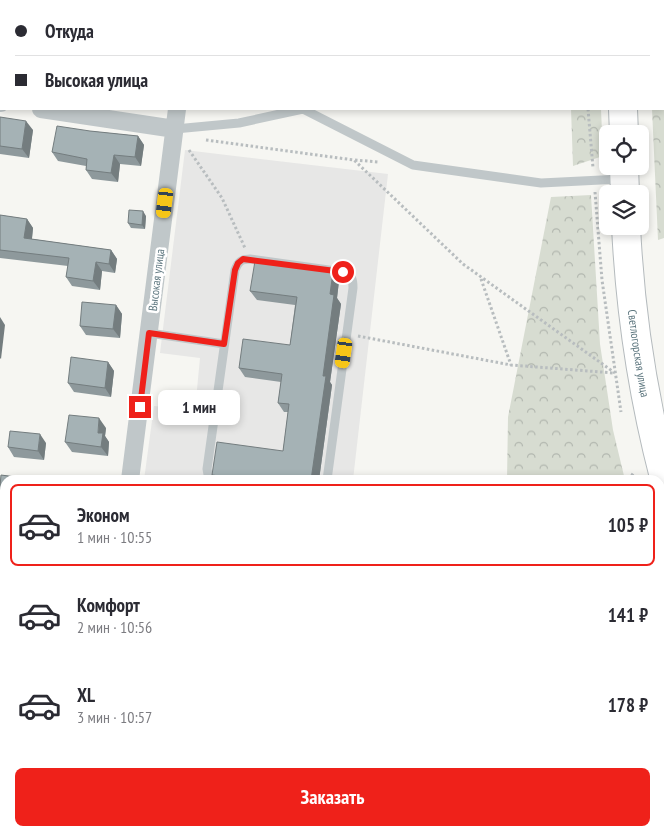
<!DOCTYPE html>
<html lang="ru">
<meta charset="utf-8">
<style>
:root{--surface:#fff;--page:#f7f7f7;--text:#2b2b33;--muted:#7c7c81;--line:#e1e1e2;--accent:#ef211a}
body{margin:0;font-family:"PT Sans Narrow",sans-serif;background:var(--page);color:var(--text);height:100vh;display:flex;flex-direction:column;font-size:19px;white-space:nowrap}
*{box-sizing:border-box;margin:0}
p{font-size:16px;color:var(--muted)}
.icon{flex:none;width:28px;height:28px;fill:none;stroke:currentColor;stroke-width:2;stroke-linecap:round;stroke-linejoin:round}
.map{position:relative;flex:1;overflow:hidden}
.details{position:absolute;left:0px;top:475px;width:665px;height:361px;display:flex;flex-direction:column;background:var(--surface);border-radius:15px 15px 0 0;box-shadow:0 2px 8px #0003}
.details>*{flex:none}
.hud{position:absolute;left:0px;top:0px;width:665px;height:110px;box-shadow:0 2px 8px #0003;display:grid;align-content:center;height:110px;padding:0 15px;background:var(--surface)}
.fabs{position:absolute;left:599px;top:125px;display:grid;gap:10px}
.fabs a{display:grid;place-items:center;width:50px;height:50px;border-radius:8px;background:var(--surface);box-shadow:0 2px 8px #0003;font-size:25px}
.end{position:absolute;width:22px;height:22px;margin:-11px;border:6px solid #ef211a;background:#fff;box-shadow:0 0 0 2px #fff}
.from{border-radius:50%}
.bubble{position:absolute;height:35px;border-radius:8px;background:var(--surface);box-shadow:0 2px 8px #0003;font-size:16px;font-weight:700;line-height:35px;text-align:center}
.car{position:absolute;width:15px;height:30px;margin:-15px -8px;border-radius:6px;box-shadow:0 0 4px 1px #0007;background:linear-gradient(#f5c518 24%,#345 0 40%,#f5c518 0 76%,#345 0 86%,#f5c518 0)}
.hud b{display:flex;align-items:center;gap:18px;height:48px;font-size:19px}
.hud b+b{border-top:1px solid var(--line)}
.hud i{width:12px;height:12px;background:var(--text)}
ul{padding:9px 0 0;list-style:none}
li{display:flex;align-items:center;gap:15px;height:82px;margin:0 10px 8px;padding:0 5px;border:2px solid transparent;border-radius:8px}
li div{flex:1}
li b{display:block;font-size:19px}
li em{font-style:normal;font-weight:700}
li.current{border-color:var(--accent)}
li>.icon{width:45px;height:45px;stroke-width:1.5}
.cta{display:flex;gap:10px;margin-top:auto;padding:10px 15px}
.cta a{flex:1;height:58px;border-radius:8px;background:var(--accent);color:#fff;font-size:20px;font-weight:700;line-height:58px;text-align:center}
.map>svg:first-child{display:block}
</style>
<div class="map">
<svg width="664" height="836" viewBox="0 0 664 836">
<defs>
<pattern id="forest-crowns" width="20" height="18" patternUnits="userSpaceOnUse" patternTransform="scale(1.25)"><rect width="20" height="18" fill="#d7dcd1"/><path d="M2 6a3 3 0 1 1 6 0M12 15a3 3 0 1 1 6 0" fill="none" stroke="#b2b7af"/></pattern>
</defs>
<rect width="100%" height="100%" fill="#f6f6f2"/>
<!-- built -->
<path fill="#e7e7e6" d="M185 150 388 174 353 480H144L154 406 195 410 200 358 160 353Z"/>
<!-- forest -->
<path fill="url(#forest-crowns)" d="M648 0H664V238L658 240 652 109H664V1Z
M571 109H601L603 156 573 166Z
M591 195 600 344 613 430 625 480H507L508 417 551 197Z
M660 594 664 603V836H551L550 831H660Z"/>
<g fill="none" stroke-linecap="round" stroke-linejoin="round">
<defs>
<g id="primary">
<path d="M622 0V1"/>
<path d="M623 109 624 134"/>
<path d="M624 166 625 194"/>
<path id="s1" d="M626 226C630 311 643 396 664 477"/>
</g>
</defs>
<!-- primary casing -->
<use href="#primary" stroke="#b4babd" stroke-width="30"/>
<!-- path -->
<path stroke="#b8bdbf" stroke-width="3" stroke-dasharray="2.5 2.5" stroke-linecap="butt" d="M579 0V1
M588 109 593 168
M206 140 354 160 463 264 615 373
M189 150 222 198 245 248
M355 160 378 162
M595 192 602 280 621 412
M481 279 511 365
M358 336 511 365 614 373
M629 480 634 472
M360 831 363 836"/>
<!-- lane -->
<path stroke="#c0c7c9" stroke-width="9" d="M511 1V0
M175 129 239 123 303 109 413 165 541 183 621 179
M149 333 224 344
M209 480 207 469 235 270C238 262 241 259 250 259L343 272C352 275 353 279 353 288L327 480"/>
<!-- street -->
<path stroke="#c0c7c9" stroke-width="18" d="M187 1V0
M0 103H1
M41 109 175 129
M130 480 177 109
M0 762 5 763
M46 836 48 831
M310 836 313 831"/>
<!-- primary -->
<use href="#primary" stroke="#fff" stroke-width="28"/>
</g>
<!-- wall -->
<path fill="#8e999c" d="M0 32H1V71L0 70Z
M0 117 33 130 29 158 0 154Z
M90 131 138 136 144 145 141 166 120 164 118 182 92 179 86 170V166L58 161 52 152Z
M0 215 27 219 33 228 32 239 111 250 117 259 115 273 102 271 100 290 72 286 66 277 68 266 0 258Z
M146 216 145 229 131 228 128 223Z
M333 272 339 281 337 298 341 304 330 382 332 385 319 480H216L212 475 283 451 288 412H284L278 403 281 382 245 377 239 368 290 345 295 305 257 300 250 291Z
M116 305 122 314 120 338 86 335 80 326Z
M108 362 114 371 111 397 74 392 68 383Z
M106 428 105 436 109 442 108 456 72 452 65 442Z
M46 443 44 460 14 457 8 447Z
M1 475 31 479V480H5V510L0 504V486Z
M0 687 5 692V732L0 731Z"/>
<!-- shaded-wall -->
<path fill="#747d7f" d="M462 0H475V1H462Z
M26 121 33 130 29 158 22 149Z
M138 136 144 145 141 166 135 157Z
M114 155 120 164 118 182 111 173Z
M143 211 146 216 145 229 142 225Z
M27 219 33 228 31 247 24 238Z
M111 250 117 259 115 273 109 264Z
M96 262 102 271 100 290 93 281Z
M333 272 339 281 337 298 341 304 330 382 332 385 319 480H311L323 376 330 294Z
M116 305 122 314 120 338 113 329Z
M0 317 5 325 1 359 0 358Z
M108 362 114 371 111 397 105 388Z
M99 418 106 428 105 436 109 442 108 456 101 447 98 433Z
M40 434 46 443 44 460 38 451Z
M2 687 5 692V732L0 725V708Z
M83 831H93L91 836H81Z
M194 831H202L201 836H193Z
M270 831H279L278 836H269Z"/>
<!-- building -->
<path fill="#a5b2b5" stroke="#747d7f" d="M358 0H462V1H358Z
M0 32H1V64H0Z
M0 117 26 121 22 149 0 146Z
M57 126 90 131 138 136 135 157 114 155 111 173 86 170 87 159 52 152Z
M129 210 143 211 142 225 128 223Z
M0 215 27 219 24 238 111 250 109 264 96 262 93 281 66 277 69 258 0 250Z
M255 261 333 272 330 294 334 295 323 376H326L311 480H248L212 475 217 442 283 451 289 404 278 403 282 374 239 368 243 339 290 345 297 297 250 291Z
M82 302 116 305 113 329 80 326Z
M71 357 108 362 105 388 68 383Z
M69 415 99 418 98 433H103L101 447 65 442Z
M10 431 40 434 38 451 8 447Z
M1 475 31 479 30 480H5V502H0V486Z
M5 522V547L2 546Z
M0 687H2L0 708Z
M58 831H83L81 836H56Z
M162 831H194L193 836H162Z
M248 831H270L269 836H247Z"/>
<g fill="none" stroke-linecap="round" stroke-linejoin="round">
<!-- route -->
<path stroke="#ef211a" stroke-width="6" d="M140 407 149 333 224 344 235 270 238 263 243 259 343 272"/>
</g>
<g text-anchor="middle" dominant-baseline="central" stroke-width="5" stroke-linejoin="round" paint-order="stroke">
<!-- street labels -->
<g font-size="12" fill="#5f7880" stroke="#fff">
<text transform="translate(156 280) rotate(-83)">Высокая улица</text>
<text stroke="none"><textPath href="#s1" startOffset="128">Светлогорская улица</textPath></text>
</g>
</g>
</svg>
<div class="fabs">
<a><svg class="icon" aria-label="locate" viewBox="0 0 24 24"><circle cx="12" cy="12" r="6"/><path d="M12 2v4M12 18v4M2 12h4M18 12h4"/></svg></a>
<a><svg class="icon" aria-label="layers" viewBox="0 0 24 24"><path d="M12 4l9 5-9 5-9-5zM3 14l9 5 9-5"/></svg></a>
</div>
<i class="end from" style="left:343px;top:272px"></i>
<i class="end" style="left:140px;top:407px"></i>
<div class="bubble" style="left:158px;top:390px;width:82px">1 мин</div>
<i class="car" style="left:165px;top:203px;rotate:187deg"></i>
<i class="car" style="left:344px;top:353px;rotate:188deg"></i>
<div class="hud">
<b><i class="from"></i>Откуда</b>
<b><i></i>Высокая улица</b>
</div>
<section class="details">
<ul>
<li class="current"><svg class="icon" aria-label="car" viewBox="0 0 24 24"><path d="M5 17H2v-5l4-1 3-4h7l3 4 3 1v5h-3M9 17h6M6 11h13"/><circle cx="7" cy="17" r="2"/><circle cx="17" cy="17" r="2"/></svg><div><b>Эконом</b><p>1 мин · 10:55</p></div><em>105 ₽</em></li>
<li><svg class="icon" aria-label="car" viewBox="0 0 24 24"><path d="M5 17H2v-5l4-1 3-4h7l3 4 3 1v5h-3M9 17h6M6 11h13"/><circle cx="7" cy="17" r="2"/><circle cx="17" cy="17" r="2"/></svg><div><b>Комфорт</b><p>2 мин · 10:56</p></div><em>141 ₽</em></li>
<li><svg class="icon" aria-label="car" viewBox="0 0 24 24"><path d="M5 17H2v-5l4-1 3-4h7l3 4 3 1v5h-3M9 17h6M6 11h13"/><circle cx="7" cy="17" r="2"/><circle cx="17" cy="17" r="2"/></svg><div><b>XL</b><p>3 мин · 10:57</p></div><em>178 ₽</em></li>
</ul>
<div class="cta"><a>Заказать</a></div>
</section>
</div>
